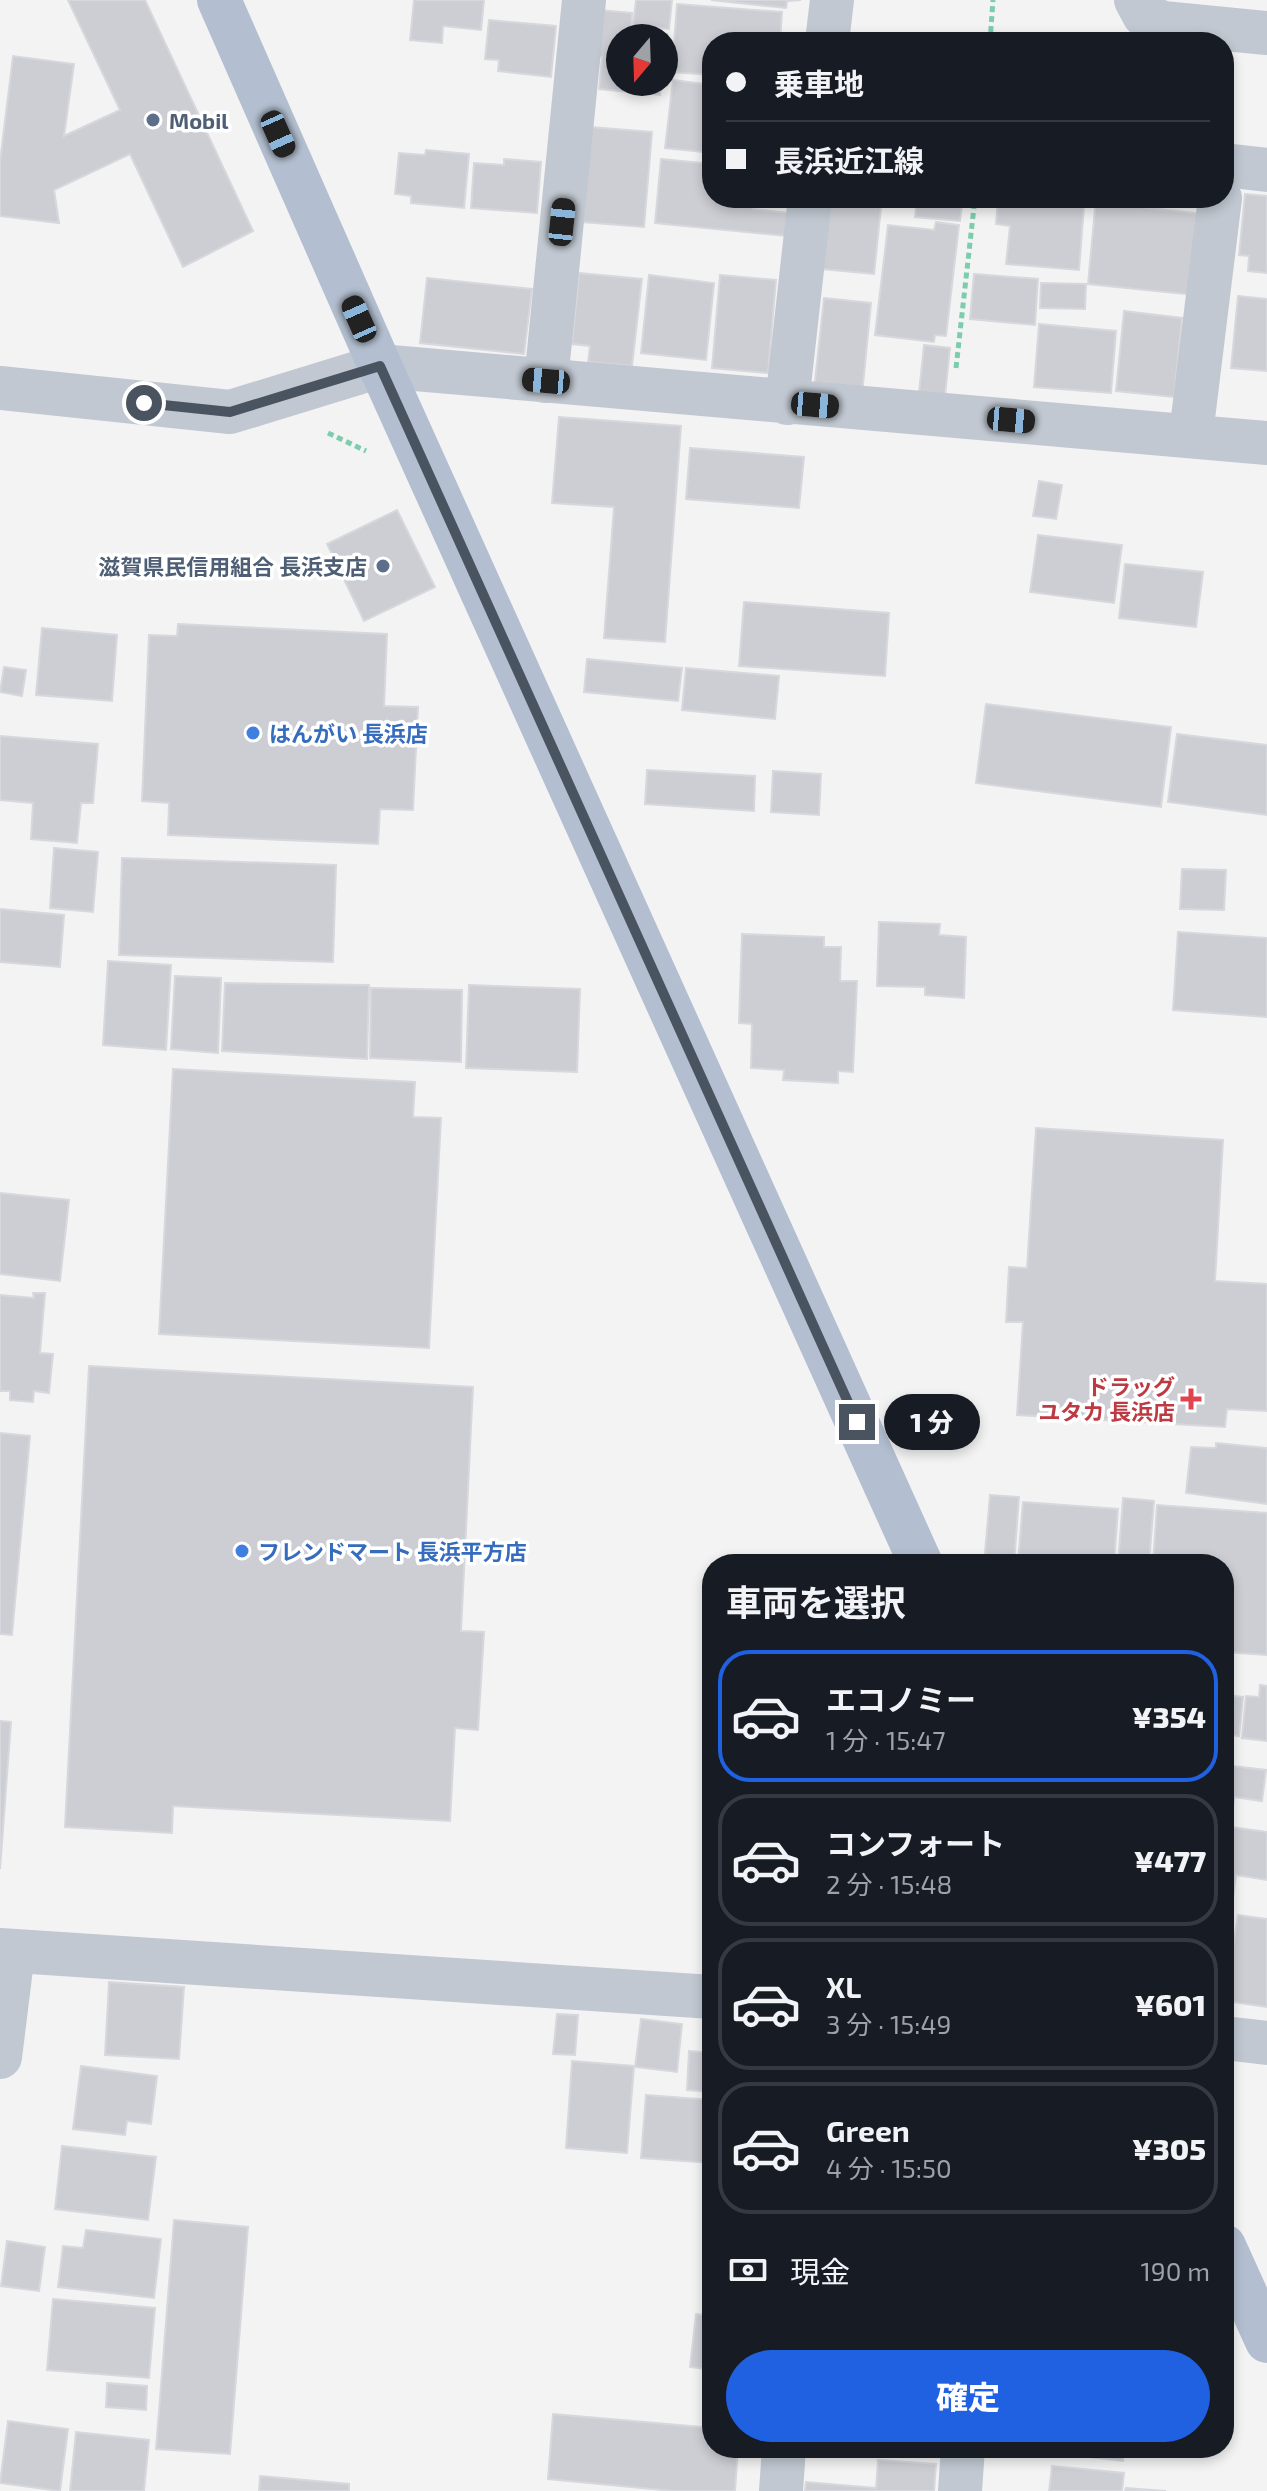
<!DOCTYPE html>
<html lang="ja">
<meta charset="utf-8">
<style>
:root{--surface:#171b24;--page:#242831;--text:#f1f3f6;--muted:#9ea1a6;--line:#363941;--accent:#2061e1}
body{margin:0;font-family:"Exo 2","Noto Sans JP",sans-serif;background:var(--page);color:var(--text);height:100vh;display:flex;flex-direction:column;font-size:30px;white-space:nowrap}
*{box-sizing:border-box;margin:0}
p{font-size:26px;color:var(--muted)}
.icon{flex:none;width:44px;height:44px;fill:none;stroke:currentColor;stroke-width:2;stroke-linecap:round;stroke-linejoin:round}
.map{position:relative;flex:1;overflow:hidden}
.panel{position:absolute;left:702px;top:1554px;width:532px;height:904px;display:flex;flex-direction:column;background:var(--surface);border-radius:32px;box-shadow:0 4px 12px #0003}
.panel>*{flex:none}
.top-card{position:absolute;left:702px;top:32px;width:532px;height:176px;border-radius:32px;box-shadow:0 4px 12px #0003;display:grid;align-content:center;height:176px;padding:0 24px;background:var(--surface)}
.needle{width:52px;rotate:199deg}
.fabs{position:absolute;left:606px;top:24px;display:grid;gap:16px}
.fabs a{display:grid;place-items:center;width:72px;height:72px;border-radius:50%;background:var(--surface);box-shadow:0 4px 12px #0003;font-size:40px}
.end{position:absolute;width:36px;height:36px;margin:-18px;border:10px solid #4a5360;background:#fff;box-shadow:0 0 0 4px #fff}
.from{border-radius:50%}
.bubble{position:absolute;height:56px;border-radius:28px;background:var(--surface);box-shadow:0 4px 12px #0003;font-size:26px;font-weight:800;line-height:56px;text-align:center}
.car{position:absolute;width:24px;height:48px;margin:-24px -12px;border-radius:10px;box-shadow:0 0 6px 2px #0007;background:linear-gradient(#222 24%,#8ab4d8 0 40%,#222 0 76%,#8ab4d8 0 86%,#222 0)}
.top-card b{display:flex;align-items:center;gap:28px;height:76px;font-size:30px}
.top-card b+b{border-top:2px solid var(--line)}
.top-card i{width:20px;height:20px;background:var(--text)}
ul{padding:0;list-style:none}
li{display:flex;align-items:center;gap:24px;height:132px;margin:0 16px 12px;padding:0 8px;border:4px solid var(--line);border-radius:32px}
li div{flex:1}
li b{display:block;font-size:30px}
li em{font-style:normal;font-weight:800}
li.selected{border-color:var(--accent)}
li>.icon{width:72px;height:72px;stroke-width:1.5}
h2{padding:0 24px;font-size:36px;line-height:96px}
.pay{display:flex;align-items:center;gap:20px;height:88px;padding:0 24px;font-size:30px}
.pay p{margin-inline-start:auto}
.cta{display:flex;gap:16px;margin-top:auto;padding:16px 24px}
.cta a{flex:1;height:92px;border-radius:48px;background:var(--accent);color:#fff;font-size:32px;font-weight:800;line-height:92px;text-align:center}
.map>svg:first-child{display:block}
</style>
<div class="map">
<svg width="1267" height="2491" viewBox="0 0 1267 2491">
<rect width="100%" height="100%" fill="#f4f3f3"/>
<!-- building -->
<path fill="#cdced4" stroke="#d7d8dd" stroke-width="2" d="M68 0H145L253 231 183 267 130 154 54 190 59 223 0 216V162L13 56 74 64 64 136 120 110Z
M414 0H484L481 30 443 26 442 43 410 40Z
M636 0H672L669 29 633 25Z
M711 0H801L787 1 786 8Z
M677 4 782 12 780 42H712V75L672 72Z
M599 10 632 13 631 30 667 34 664 57V38H620V82H661L660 95 599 89 602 57 594 56Z
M489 20 556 26 551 77 498 71 499 60 485 59Z
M673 80 712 85V153L665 148Z
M590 127 652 132 644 227 582 222Z
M426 150 469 154 464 208 411 203V196L395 194 399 153 425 155Z
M504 159 541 162 537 213 471 208 474 163 504 165Z
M661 159 712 164V198H754L753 209 789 213 786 236 655 223Z
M1245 194 1267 196V273L1248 271 1249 256 1239 255Z
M830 198H882L874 274 822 269Z
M917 198H963L960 221 915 217Z
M998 198H1063L1062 205 1084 206 1079 270 1006 264 1010 226 996 224Z
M1096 198H1141L1140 207 1203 214 1194 295 1088 284Z
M936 222 959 225 946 336 935 335 934 342 875 335 888 225 934 230Z
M579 273 642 279 632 366 588 362 590 346 572 344Z
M974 274 1038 279 1035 325 970 319Z
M649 275 714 283 706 360 641 353Z
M720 275 776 280 768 373 712 368Z
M427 278 532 289 524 354 420 343Z
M1041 283 1086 284 1085 309 1040 308Z
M1238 296 1267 299V371L1231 368Z
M824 298 871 303 862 395 814 390Z
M1124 311 1182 318 1174 397 1116 391Z
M1039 324 1116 331 1111 393 1034 387Z
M924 345 950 348 944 405 918 402Z
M559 417 681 426 665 642 604 638 614 507 552 503Z
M690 448 804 457 799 508 686 499Z
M1039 481 1062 485 1056 519 1033 516Z
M397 510 435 587 364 621 327 544Z
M1038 535 1122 545 1114 603 1030 592Z
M1125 564 1203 572 1196 627 1119 618Z
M744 602 889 613 885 676 739 666Z
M178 624 387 634 384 706 418 707 413 810 380 809 378 844 168 835 169 803 142 801 149 635 177 636Z
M42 628 117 635 112 701 36 695Z
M587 659 682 668 678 701 584 692Z
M4 667 26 670 22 696 0 692Z
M686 668 779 676 775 719 682 710Z
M986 704 1171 727 1161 807 976 783Z
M1177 734 1267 745V815L1168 802Z
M0 736 98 744 93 803H81L77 843 31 839 33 803 0 800Z
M647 770 755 776 754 811 645 804Z
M773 771 821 774 819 815 771 812Z
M54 848 98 852 93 912 50 908Z
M122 858 336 865 333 962 119 955Z
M1182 869 1226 870 1224 910 1180 909Z
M0 909 64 915 60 967 0 962Z
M879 922 940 924 939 935 966 937 964 998 925 995V987L877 986Z
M1178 932 1267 938V1017L1173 1010Z
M742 934 824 937V947H841L840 981H857L853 1072 838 1071V1083L783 1080 784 1070 751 1068 752 1024 739 1023Z
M108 961 171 965 166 1050 103 1045Z
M175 976 221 978 218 1053 171 1049Z
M225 983 369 985 367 1059 222 1051Z
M469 985 580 989 577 1072 466 1068Z
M371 988 462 990 461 1062 370 1058Z
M173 1069 415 1082 413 1117 441 1118 429 1348 159 1334Z
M1036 1128 1223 1140 1215 1281 1267 1284V1411L1227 1409 1225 1427 1017 1415 1023 1322H1006L1009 1267 1027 1268Z
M0 1193 69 1200 60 1281 0 1274Z
M33 1293H45L40 1353 53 1354 49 1393 34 1391 33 1402 10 1400V1391H0V1295L34 1298Z
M89 1366 473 1387 461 1631 484 1632 478 1730 455 1728 450 1821 173 1806 172 1833 65 1827Z
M0 1433 30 1436 12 1635 0 1634Z
M1216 1443 1267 1448V1504L1186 1493 1191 1447 1216 1448Z
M990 1495 1019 1497 1014 1564H984Z
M1123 1498 1154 1501 1149 1564H1118Z
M1023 1502 1118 1509 1114 1564 1018 1562Z
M1157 1505 1267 1513V1655L1224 1652V1564H1153Z
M1260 1685 1267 1686V1741L1242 1738 1246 1696 1259 1697Z
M1224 1695 1243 1697 1239 1736 1224 1734Z
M0 1721 11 1722 0 1869Z
M1224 1765 1266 1770 1262 1801 1234 1797 1232 1817 1224 1816Z
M1224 1826 1267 1832V1880L1236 1875 1233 1898 1224 1897Z
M1224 1907 1233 1909 1224 1970Z
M1238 1915 1267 1919V2007L1225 2001Z
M109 1982 184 1987 179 2059 105 2055Z
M557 2014 578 2015 575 2055 553 2054Z
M641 2019 682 2024 677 2072 635 2067Z
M689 2051 712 2053V2092L687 2090Z
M572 2061 634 2066 627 2153 566 2148Z
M81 2066 157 2076 151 2124 127 2121 125 2135 73 2129Z
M646 2095 712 2100V2163L641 2158Z
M62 2146 156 2157 148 2220 55 2209Z
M174 2220 248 2227 230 2454 156 2449Z
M86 2230 161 2239 154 2298 58 2287 63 2246 83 2248Z
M7 2241 45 2247 39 2291 1 2286Z
M53 2299 155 2308 149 2378 47 2370Z
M696 2314 712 2316V2370L690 2367Z
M107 2383 147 2386 146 2410 106 2407Z
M553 2414 712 2428V2448H738L735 2491H673L548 2479Z
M8 2421 68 2429 60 2491 0 2483Z
M76 2432 149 2440 144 2491H70Z
M839 2448H871L870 2452Z
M894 2448H939V2452Z
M1010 2448H1124L1123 2461Z
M878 2460 936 2464 934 2491H805L806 2482 876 2488Z
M1052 2466 1124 2473 1122 2491H1049Z
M260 2476 349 2484V2491H259Z
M1126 2488 1166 2491H1125Z"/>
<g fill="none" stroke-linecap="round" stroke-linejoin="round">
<!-- path -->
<path stroke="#7ccdad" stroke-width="5" stroke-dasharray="6 4" stroke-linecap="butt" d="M990 42 993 0
M956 368 975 198
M328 433 366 451"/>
<!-- minor -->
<path stroke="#c1c8d1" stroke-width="44" d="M1136 0 1144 15 1163 23 1267 33
M827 42 832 0
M1224 165 1267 170
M546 381 584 0
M0 388 230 412 380 366 1267 443
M787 403 810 198
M1191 434 1220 198
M0 1950 712 1997
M1224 2038 1267 2043
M0 2057 13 1952
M781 2491 784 2448
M960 2491 963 2448"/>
<!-- major -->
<path stroke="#b3bfd0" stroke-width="44" d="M219 0 380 366 921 1564
M1224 2246 1267 2341"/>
</g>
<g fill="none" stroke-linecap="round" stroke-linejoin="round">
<!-- route -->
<path stroke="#4a5360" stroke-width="10" d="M144 403 230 412 380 366 857 1422"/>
</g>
<!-- markers -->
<g fill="#5c6f8a" stroke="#fff" stroke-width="3">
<circle cx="153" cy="120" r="8"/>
<circle cx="383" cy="566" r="8"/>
</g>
<g fill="#3f7fe0" stroke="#fff" stroke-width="3">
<circle cx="253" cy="733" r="8"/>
<circle cx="242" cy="1551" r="8"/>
</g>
<path fill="#e0444e" stroke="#fff" stroke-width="3" d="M1187 1387h8v8h8v8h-8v8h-8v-8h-8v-8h8z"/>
<g text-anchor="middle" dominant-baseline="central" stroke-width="7" stroke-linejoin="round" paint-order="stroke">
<!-- service labels -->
<g font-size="22" font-weight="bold" fill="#4e5e75" stroke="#fff" text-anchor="start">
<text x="169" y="120">Mobil</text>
<text x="367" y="566" text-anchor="end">滋賀県民信用組合 長浜支店</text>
</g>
<!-- shop labels -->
<g font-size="22" font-weight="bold" fill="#366cbe" stroke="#fff" text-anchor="start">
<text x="269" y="733">はんがい 長浜店</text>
<text x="258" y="1551">フレンドマート 長浜平方店</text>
</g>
<!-- health labels -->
<g font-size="22" font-weight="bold" fill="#be3a42" stroke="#fff" text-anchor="end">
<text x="1175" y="1386">ドラッグ<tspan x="1175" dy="25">ユタカ 長浜店</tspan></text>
</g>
</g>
</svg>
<div class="fabs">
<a><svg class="needle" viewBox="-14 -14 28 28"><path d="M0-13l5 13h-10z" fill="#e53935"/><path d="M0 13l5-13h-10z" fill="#9ea1a6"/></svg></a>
</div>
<i class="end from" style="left:144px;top:403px"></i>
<i class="end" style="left:857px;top:1422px"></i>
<div class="bubble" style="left:884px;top:1394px;width:96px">1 分</div>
<i class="car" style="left:278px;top:134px;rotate:156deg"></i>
<i class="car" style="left:562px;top:222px;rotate:6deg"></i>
<i class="car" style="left:359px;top:319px;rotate:336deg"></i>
<i class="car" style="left:546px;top:381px;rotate:275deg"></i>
<i class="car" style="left:815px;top:405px;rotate:95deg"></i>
<i class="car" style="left:1011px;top:420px;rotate:95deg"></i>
<div class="top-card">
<b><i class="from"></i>乗車地</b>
<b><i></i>長浜近江線</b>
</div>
<section class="panel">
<h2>車両を選択</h2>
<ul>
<li class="selected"><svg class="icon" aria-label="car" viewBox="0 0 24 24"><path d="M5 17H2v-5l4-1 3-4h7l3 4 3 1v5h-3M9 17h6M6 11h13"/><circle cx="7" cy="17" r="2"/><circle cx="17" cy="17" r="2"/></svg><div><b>エコノミー</b><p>1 分 · 15:47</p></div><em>¥354</em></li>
<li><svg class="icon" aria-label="car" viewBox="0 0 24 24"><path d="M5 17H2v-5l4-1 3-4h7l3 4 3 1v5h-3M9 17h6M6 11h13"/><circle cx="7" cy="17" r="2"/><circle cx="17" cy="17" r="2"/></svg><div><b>コンフォート</b><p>2 分 · 15:48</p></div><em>¥477</em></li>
<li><svg class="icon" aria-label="car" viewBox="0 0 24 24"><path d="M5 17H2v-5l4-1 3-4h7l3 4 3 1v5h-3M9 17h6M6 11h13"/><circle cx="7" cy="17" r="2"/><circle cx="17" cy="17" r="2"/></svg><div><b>XL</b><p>3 分 · 15:49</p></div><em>¥601</em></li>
<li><svg class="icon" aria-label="car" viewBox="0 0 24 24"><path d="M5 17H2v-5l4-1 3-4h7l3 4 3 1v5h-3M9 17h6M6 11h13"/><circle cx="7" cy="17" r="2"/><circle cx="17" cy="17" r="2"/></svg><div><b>Green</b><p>4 分 · 15:50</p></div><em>¥305</em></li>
</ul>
<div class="pay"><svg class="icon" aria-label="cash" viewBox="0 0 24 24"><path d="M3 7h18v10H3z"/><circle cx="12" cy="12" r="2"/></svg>現金<p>190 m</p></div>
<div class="cta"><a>確定</a></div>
</section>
</div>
